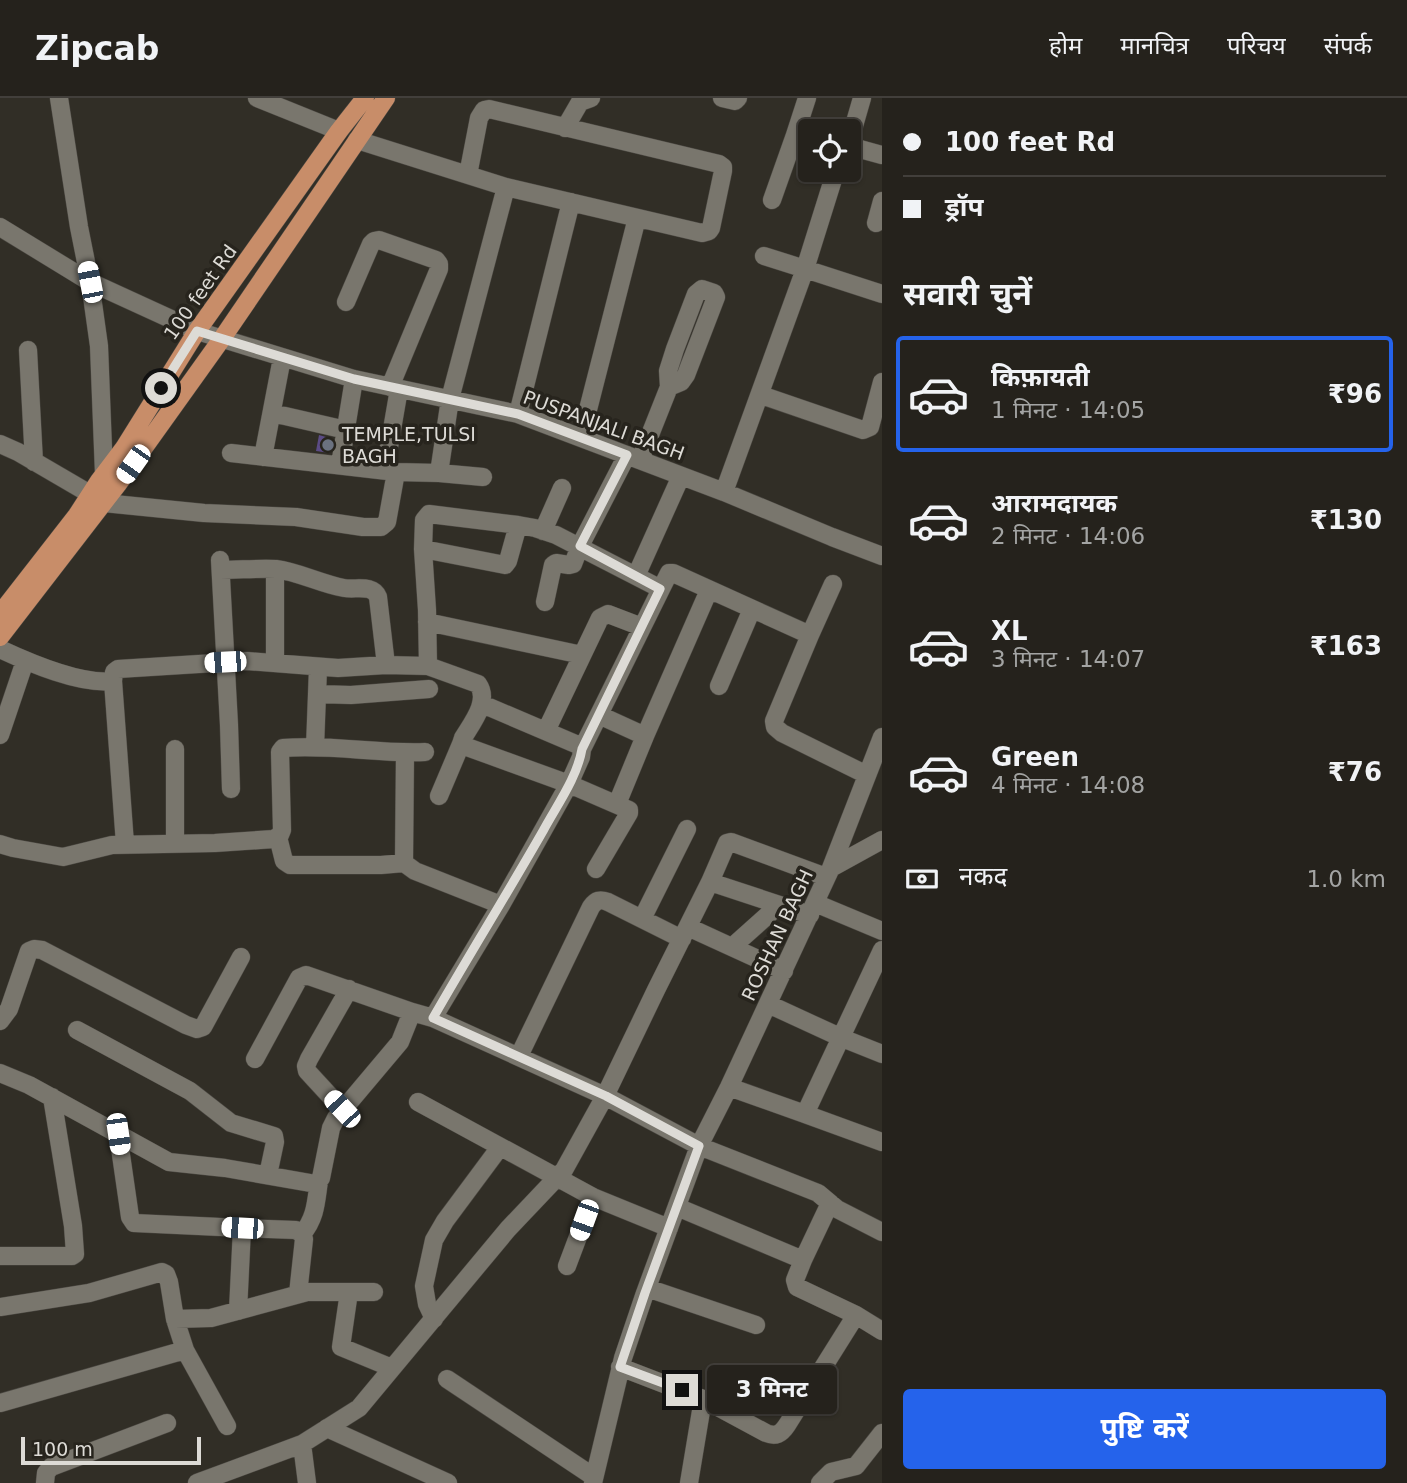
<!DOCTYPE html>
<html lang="hi">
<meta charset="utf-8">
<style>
:root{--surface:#25221c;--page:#2d2a25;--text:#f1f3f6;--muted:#a3a4a3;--line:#423f3b;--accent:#2563eb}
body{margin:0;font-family:"DejaVu Sans","Noto Sans Devanagari",sans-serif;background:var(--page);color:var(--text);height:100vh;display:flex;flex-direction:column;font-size:26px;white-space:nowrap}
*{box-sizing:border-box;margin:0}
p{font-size:23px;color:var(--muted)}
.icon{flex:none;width:38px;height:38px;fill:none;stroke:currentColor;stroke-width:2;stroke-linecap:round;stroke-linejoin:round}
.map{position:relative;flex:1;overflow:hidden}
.panel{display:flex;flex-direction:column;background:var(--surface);width:525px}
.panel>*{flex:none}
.top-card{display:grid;align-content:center;height:154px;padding:0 21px;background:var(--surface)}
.buttons{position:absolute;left:798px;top:21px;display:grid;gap:14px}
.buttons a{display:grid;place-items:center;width:63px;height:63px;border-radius:7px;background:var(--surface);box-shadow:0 2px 5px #0004,0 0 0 2px var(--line);font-size:35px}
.scale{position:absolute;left:21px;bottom:18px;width:180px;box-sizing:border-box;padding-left:7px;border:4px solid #dddbd6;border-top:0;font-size:19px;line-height:24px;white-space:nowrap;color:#dddbd6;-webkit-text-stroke:5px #27241d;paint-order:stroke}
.end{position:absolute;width:32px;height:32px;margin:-16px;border:9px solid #dddbd6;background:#111;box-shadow:0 0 0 4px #111}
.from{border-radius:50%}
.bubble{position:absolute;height:49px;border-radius:7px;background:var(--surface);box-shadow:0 2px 5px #0004,0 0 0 2px var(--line);font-size:23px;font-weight:700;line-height:49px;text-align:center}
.car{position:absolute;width:21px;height:42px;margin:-21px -10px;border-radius:9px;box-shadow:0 0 5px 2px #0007;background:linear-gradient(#fff 24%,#345 0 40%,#fff 0 76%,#345 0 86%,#fff 0)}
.top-card b{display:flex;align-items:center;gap:24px;height:66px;font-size:26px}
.top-card b+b{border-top:2px solid var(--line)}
.top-card i{width:18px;height:18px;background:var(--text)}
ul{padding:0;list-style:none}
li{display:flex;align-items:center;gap:21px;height:116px;margin:0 14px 10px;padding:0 7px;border:4px solid transparent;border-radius:7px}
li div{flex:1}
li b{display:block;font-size:26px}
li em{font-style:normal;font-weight:700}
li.active{border-color:var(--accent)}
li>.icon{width:63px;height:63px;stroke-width:1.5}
h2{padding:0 21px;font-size:32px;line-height:84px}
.pay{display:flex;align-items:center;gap:18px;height:77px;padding:0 21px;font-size:26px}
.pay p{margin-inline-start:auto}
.action{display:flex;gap:14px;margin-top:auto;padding:14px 21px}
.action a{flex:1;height:80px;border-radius:7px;background:var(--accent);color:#fff;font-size:28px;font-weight:700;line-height:80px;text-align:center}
header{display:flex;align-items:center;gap:42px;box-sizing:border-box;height:98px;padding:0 35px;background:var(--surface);border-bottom:2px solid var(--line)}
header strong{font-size:33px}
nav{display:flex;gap:38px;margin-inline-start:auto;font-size:24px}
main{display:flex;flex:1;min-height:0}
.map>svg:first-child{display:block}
</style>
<header>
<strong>Zipcab</strong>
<nav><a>होम</a><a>मानचित्र</a><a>परिचय</a><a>संपर्क</a></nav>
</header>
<main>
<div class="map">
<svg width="882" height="1385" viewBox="0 0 882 1385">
<rect width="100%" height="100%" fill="#312e26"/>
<!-- building -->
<path fill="#5b4b85" d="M319 337 333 341 330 355 316 353Z"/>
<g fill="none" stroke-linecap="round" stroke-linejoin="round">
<defs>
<path id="minor" d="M59 0 79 129 90 184 99 248 104 376
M257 0 339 33
M722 0 735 3 738 0
M565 30 580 4 591 0
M795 37 807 0
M357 42 506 89 702 135 709 133 711 130 723 73V69L719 66 489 11 484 12 479 20 468 77
M849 45 862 0
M849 48 882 57
M772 102 795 37 810 40
M876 125 882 103
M0 129 90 184 197 233 354 281 518 316 724 394 832 439 882 458
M764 158 805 171 836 72
M346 204 371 146 374 143 379 142 436 162 439 166V171L390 289
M28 252 34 364
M761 297 863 332 870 329 882 284
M272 315 346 332
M518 316 571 104
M581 339 637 120
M0 346 18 354 90 396
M231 355 396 374 439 375
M263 359 282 260
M640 362 669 289 668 273 675 251 696 196 702 191 714 195 716 199 686 277 681 284 669 289
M340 367 354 281
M385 372 399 291
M483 379 439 375 450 301 506 89
M724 394 805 171 882 196
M104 405 204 415 296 419 363 429H381L387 424 396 374
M543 433 562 390
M423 451 505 467 508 463 518 427
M220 462 229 627 231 691
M275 471V565
M221 472C239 472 258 470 276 471 299 474 321 486 344 490 356 492 373 486 378 499L386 567
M636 478 681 378
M545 504 553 467 556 465 569 467 573 466 580 448 627 357
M427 524 582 557
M810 537 774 623 775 629 782 635 867 677
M0 551C30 565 80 587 113 583
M719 588 752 511
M317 596 351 597 429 591
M482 606 578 647 582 651 581 659 569 686 467 649 461 646 463 640C472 625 490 603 478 586L428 568 427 512 423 451 424 422 429 416 518 427 535 430 556 437 661 491 669 475H673L810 537 833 486
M599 617 645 638 709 492
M546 633 600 520 608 516 642 529
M0 637 25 563
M315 649 318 570
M582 651 661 491
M405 655 404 765 415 773 501 807
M439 698 461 646
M617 706 645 638
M278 739 284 763 290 767H381L404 765
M0 746 13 750 63 759 112 747 215 745 274 741 280 737 282 732 280 654 283 650C331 646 378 656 425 654
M125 746 113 583 114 574 118 571 247 563 338 570 386 567 428 568
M175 746V651
M831 770 882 742
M815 805 882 833
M810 817 710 784 727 745 731 744 826 779
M642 821 687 731
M688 829 784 873
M732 849 779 807
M768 906 842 940 882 956
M433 920 501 807 569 686 629 712V715L596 771
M0 923 9 911 29 853 34 851 42 852 186 927 197 931 203 929 241 859
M77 932 190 993 231 1025 274 1038 275 1044 268 1077
M519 958 591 809C596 802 600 801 608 804L682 841
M255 961 299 880 306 877 412 914
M0 975 29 987 169 1064 225 1070 316 1086 321 1080 331 1030 336 1020 400 944 412 914 433 920 605 998 699 1048 818 1095 837 1111 882 1134
M729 989 805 1016 882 852
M418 1004 593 1099 669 1130
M342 1011 307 973 306 968 309 961 349 891
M805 1016 882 1044
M118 1036 130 1119 134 1125 242 1130
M677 1109 803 1162 830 1105
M302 1136C316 1120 316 1103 319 1083
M0 1158H72L75 1156 73 1128 52 999
M803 1162 795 1182 797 1189 856 1217 882 1233
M567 1168 593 1099
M647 1190 756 1227
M349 1194 341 1249 392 1270
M0 1209 89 1195 162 1174 166 1176 169 1184 175 1221 185 1252 227 1328
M238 1213 242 1130 296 1132 302 1136 304 1141 298 1196
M175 1221 211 1220 307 1194H374
M434 1221 427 1206 424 1188 434 1142 445 1123 500 1049
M620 1269 703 1301 766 1335C776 1339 781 1336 787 1327L856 1217
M447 1281 594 1379
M0 1305 185 1252
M327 1330 448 1385
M302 1346 307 1385
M45 1385 46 1375 51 1369 167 1325
M197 1385 302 1346 359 1310 508 1131 564 1072 605 998 656 892 710 784
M593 1385 623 1260 645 1195 699 1048 729 989 831 770 882 639
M689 1385 703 1301
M820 1385 831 1374 856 1368 882 1335"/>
<path id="major" d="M0 516 77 417 99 383 124 350 197 233 339 33 365 0
M0 539 118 386 221 242 386 0"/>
</defs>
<!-- minor casing -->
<use href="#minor" stroke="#4c4943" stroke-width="19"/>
<!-- major casing -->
<use href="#major" stroke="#4c4943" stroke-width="19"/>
<!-- minor -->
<use href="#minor" stroke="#79766d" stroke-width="18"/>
<!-- major -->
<use href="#major" stroke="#c88d69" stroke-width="18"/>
</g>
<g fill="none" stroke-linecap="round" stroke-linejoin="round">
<!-- route -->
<path stroke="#dddbd6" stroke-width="9" d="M161 290 197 233 354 281 518 316 627 357 580 448 660 491 582 651C577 680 557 707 543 733 507 796 469 857 433 920L606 998 699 1048 645 1195 620 1269 682 1292"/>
</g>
<!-- markers -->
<circle fill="#6b7280" stroke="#27241d" stroke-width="2.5" cx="328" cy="347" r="7"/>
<g text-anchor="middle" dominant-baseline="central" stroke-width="7" stroke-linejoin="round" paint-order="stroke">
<!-- street labels -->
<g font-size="19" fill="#dddbd6" stroke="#27241d">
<text transform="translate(200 194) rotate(-55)">100 feet Rd</text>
<text transform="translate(604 327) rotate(20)">PUSPANJALI BAGH</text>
<text transform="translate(777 837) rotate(-65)">ROSHAN BAGH</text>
</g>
<!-- poi labels -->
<g font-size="19" fill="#dddbd6" stroke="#27241d" text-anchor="start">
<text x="342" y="336">TEMPLE,TULSI<tspan x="342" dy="22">BAGH</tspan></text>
</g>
</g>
</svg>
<div class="buttons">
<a><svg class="icon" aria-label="locate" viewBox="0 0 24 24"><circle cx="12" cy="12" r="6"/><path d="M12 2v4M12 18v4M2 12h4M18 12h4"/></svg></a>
</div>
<div class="scale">100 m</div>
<i class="end from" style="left:161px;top:290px"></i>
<i class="end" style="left:682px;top:1292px"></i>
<div class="bubble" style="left:707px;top:1267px;width:130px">3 मिनट</div>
<i class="car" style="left:90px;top:184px;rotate:349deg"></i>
<i class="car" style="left:133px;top:366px;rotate:215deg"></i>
<i class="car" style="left:225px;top:564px;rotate:267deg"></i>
<i class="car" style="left:342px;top:1011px;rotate:317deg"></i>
<i class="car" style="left:118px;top:1036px;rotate:172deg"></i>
<i class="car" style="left:584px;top:1122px;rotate:200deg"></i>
<i class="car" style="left:242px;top:1130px;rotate:273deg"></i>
</div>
<section class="panel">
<div class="top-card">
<b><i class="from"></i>100 feet Rd</b>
<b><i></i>ड्रॉप</b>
</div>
<h2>सवारी चुनें</h2>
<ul>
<li class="active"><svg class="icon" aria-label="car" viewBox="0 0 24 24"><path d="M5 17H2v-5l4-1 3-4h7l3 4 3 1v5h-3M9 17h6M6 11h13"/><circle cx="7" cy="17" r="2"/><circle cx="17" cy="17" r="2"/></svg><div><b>किफ़ायती</b><p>1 मिनट · 14:05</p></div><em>₹96</em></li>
<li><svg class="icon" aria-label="car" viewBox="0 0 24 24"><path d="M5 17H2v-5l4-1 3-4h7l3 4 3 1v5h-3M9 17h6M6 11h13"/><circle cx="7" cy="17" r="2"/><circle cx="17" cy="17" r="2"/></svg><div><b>आरामदायक</b><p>2 मिनट · 14:06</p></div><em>₹130</em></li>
<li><svg class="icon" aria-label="car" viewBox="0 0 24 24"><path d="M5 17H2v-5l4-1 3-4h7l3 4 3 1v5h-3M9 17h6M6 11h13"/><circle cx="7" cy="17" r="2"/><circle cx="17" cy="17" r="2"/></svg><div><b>XL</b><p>3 मिनट · 14:07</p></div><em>₹163</em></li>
<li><svg class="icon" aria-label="car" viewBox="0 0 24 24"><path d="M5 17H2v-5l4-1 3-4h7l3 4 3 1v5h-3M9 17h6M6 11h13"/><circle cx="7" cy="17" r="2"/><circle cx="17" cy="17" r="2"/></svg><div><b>Green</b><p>4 मिनट · 14:08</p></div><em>₹76</em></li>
</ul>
<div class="pay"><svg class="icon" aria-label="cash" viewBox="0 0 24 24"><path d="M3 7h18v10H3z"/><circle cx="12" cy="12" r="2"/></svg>नकद<p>1.0 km</p></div>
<div class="action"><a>पुष्टि करें</a></div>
</section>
</main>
